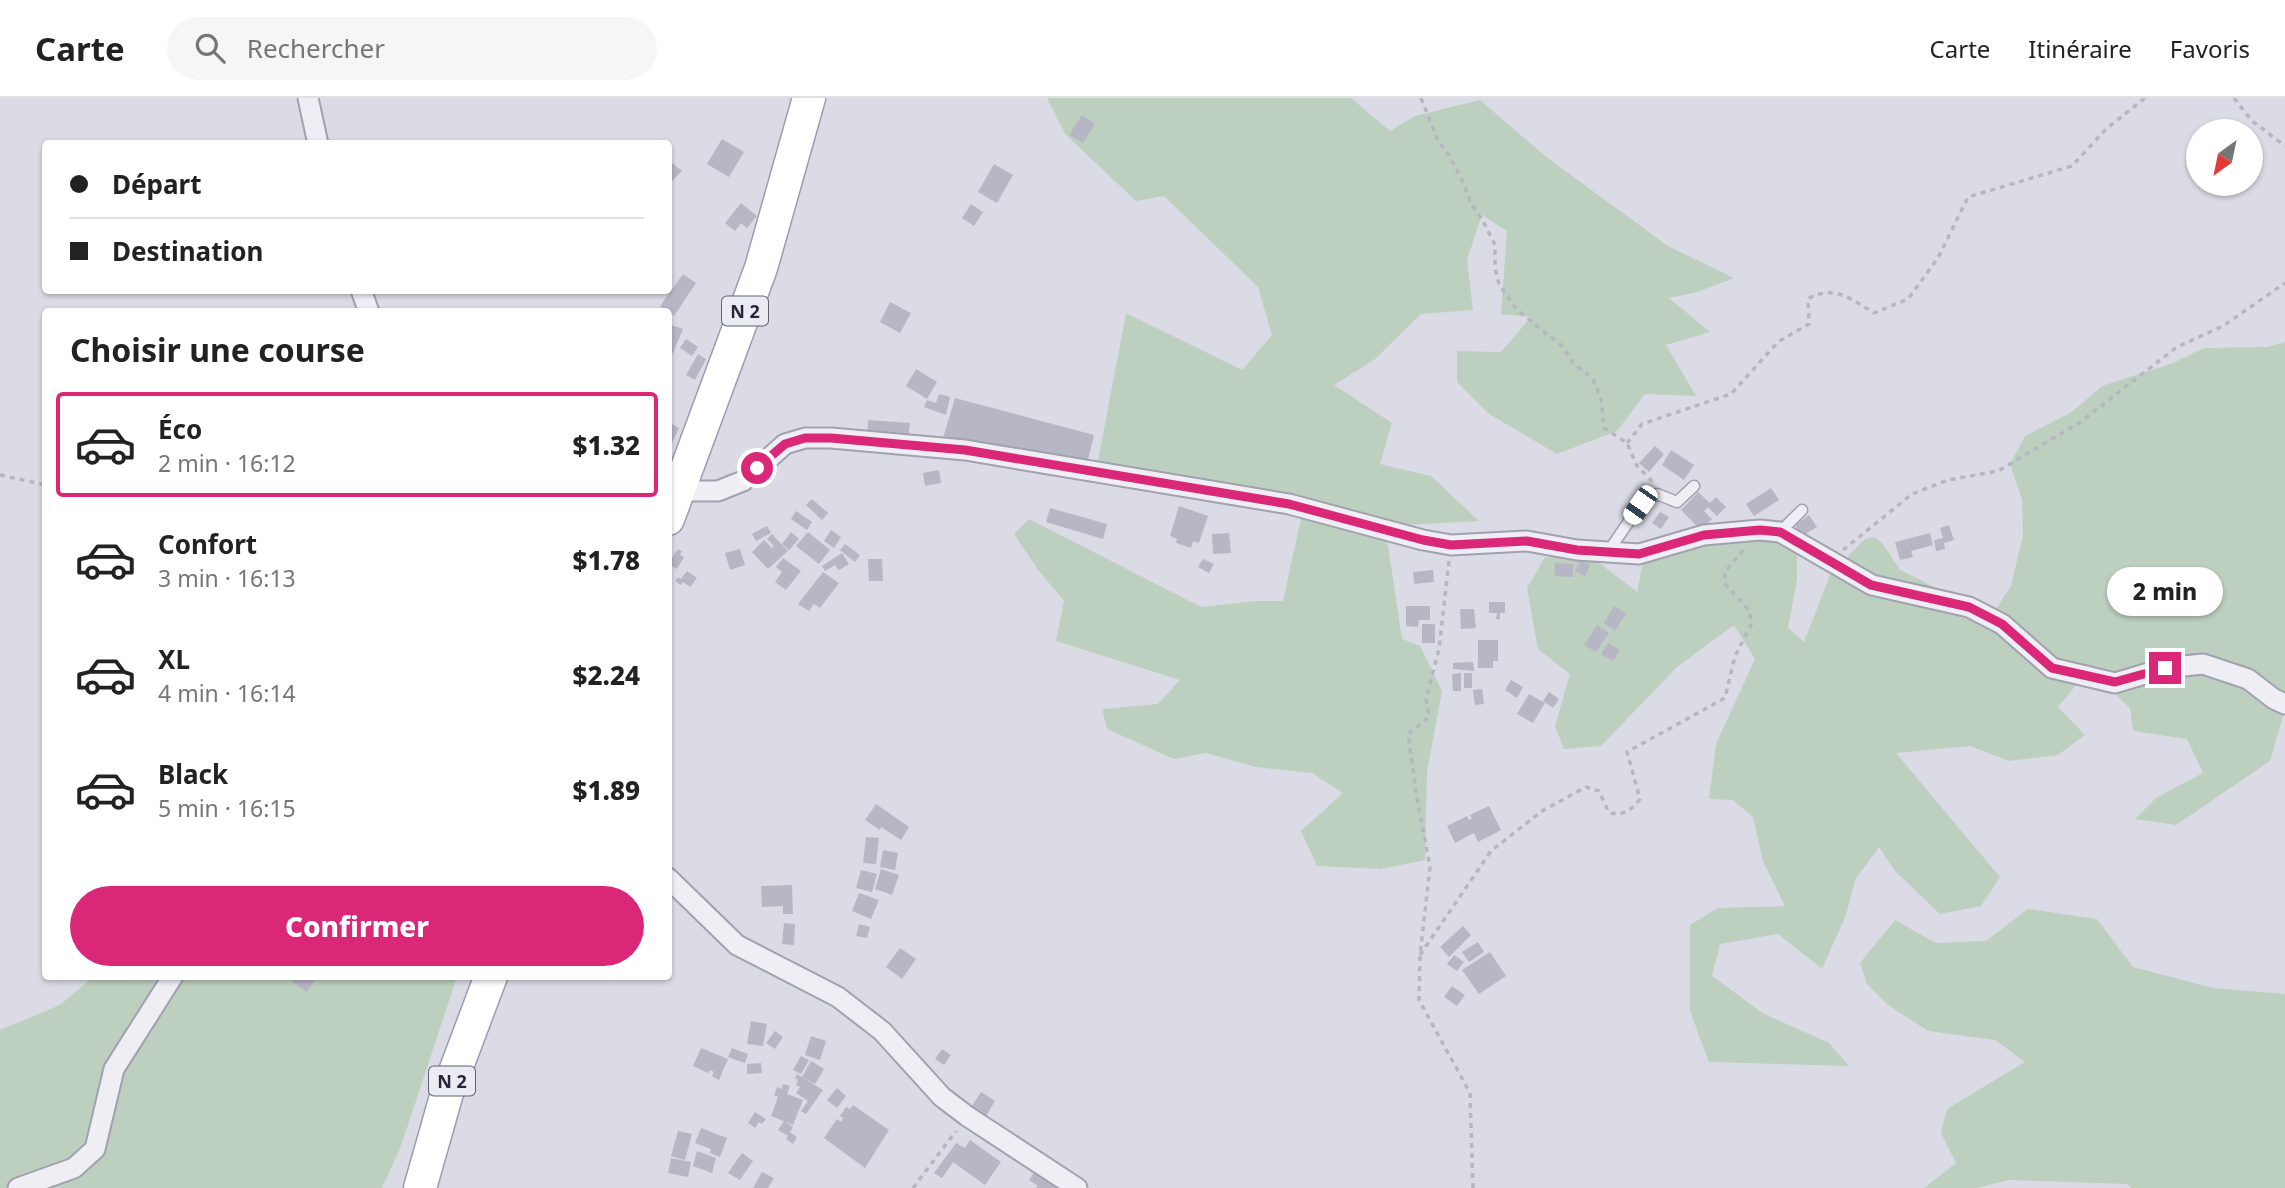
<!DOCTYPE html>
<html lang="fr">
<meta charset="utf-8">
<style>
:root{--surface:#fff;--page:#f6f6f6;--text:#222;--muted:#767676;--line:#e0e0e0;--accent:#db2777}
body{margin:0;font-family:"Noto Sans",sans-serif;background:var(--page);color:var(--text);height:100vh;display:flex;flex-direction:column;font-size:26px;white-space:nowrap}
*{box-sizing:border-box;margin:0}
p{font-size:23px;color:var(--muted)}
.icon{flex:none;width:38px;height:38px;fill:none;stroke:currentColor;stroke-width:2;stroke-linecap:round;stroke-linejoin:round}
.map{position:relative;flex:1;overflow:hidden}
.sheet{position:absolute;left:42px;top:210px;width:630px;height:672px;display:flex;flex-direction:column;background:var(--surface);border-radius:7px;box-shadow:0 2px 5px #0004}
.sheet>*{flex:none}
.top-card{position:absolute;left:42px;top:42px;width:630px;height:154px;border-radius:7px;box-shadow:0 2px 5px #0004;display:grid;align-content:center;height:154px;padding:0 28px;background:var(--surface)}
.needle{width:46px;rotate:213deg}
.buttons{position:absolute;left:2186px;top:21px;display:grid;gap:14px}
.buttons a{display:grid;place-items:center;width:77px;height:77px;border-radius:50%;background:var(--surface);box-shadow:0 2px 5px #0004;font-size:35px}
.end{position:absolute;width:32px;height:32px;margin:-16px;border:9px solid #db2777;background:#fff;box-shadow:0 0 0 4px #fff}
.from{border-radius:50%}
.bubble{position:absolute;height:49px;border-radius:24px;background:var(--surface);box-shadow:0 2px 5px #0004;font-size:23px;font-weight:800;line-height:49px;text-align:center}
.car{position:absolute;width:21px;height:42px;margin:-21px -10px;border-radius:9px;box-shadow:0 0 5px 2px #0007;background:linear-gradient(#fff 24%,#345 0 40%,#fff 0 76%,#345 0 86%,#fff 0)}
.top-card b{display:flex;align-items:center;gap:24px;height:66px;font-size:26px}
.top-card b+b{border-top:2px solid var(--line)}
.top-card i{width:18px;height:18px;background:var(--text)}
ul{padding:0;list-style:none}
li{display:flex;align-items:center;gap:21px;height:105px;margin:0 14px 10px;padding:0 14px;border:4px solid transparent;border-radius:7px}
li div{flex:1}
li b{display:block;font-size:26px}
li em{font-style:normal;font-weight:800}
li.current{border-color:var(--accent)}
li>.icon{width:63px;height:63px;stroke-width:1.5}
h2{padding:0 28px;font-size:32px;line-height:84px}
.primary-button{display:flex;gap:14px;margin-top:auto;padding:14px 28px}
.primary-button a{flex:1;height:80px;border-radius:42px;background:var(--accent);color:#fff;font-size:28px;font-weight:800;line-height:80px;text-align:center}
header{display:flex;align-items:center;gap:42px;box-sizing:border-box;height:98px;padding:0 35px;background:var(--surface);border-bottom:2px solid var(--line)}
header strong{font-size:33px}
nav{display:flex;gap:38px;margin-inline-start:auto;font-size:24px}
.search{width:490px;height:63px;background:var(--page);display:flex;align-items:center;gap:18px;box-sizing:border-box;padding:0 24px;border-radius:38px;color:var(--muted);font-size:26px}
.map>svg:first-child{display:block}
</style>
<header>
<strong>Carte</strong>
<div class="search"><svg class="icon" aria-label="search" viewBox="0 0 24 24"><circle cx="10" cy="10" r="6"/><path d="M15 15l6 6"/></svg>Rechercher</div>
<nav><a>Carte</a><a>Itinéraire</a><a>Favoris</a></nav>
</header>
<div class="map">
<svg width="2285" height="1090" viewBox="0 0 2285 1090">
<rect width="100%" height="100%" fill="#dbdbe5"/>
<!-- green -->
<path fill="#bdcfbf" d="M1047 0H1351L1390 33 1415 18 1480 2 1545 58 1668 148 1734 180 1697 194 1669 200 1710 234 1666 247 1696 298 1645 296 1617 333 1557 356 1489 316 1457 284V253L1501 254 1531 219 1501 216 1507 133 1482 117 1467 162 1473 212 1421 216 1374 262 1334 287 1392 325 1380 366 1431 378 1479 423 1385 428 1402 541 1420 548 1442 593 1427 674 1425 762 1381 771 1317 768 1301 733 1343 695 1312 675 1256 669 1206 655 1174 661 1107 631 1102 611 1158 606 1180 582 1056 543 1064 503 1039 473 1014 436 1029 421 1201 509 1256 503H1283L1304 407 1098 363 1126 215 1242 272 1272 237 1258 189 1164 98 1136 103 1065 36Z
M2285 244V611L2270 663 2176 727 2135 721 2156 700 2203 675 2187 641 2133 633 2130 610 2111 592 2077 586 2058 609 2085 637 2058 657 2009 663 1970 648 1896 655 2000 779 1981 808 1940 816 1895 773 1879 749 1855 782 1846 817 1822 871 1778 836 1720 846 1712 878 1764 916 1829 945 1849 968 1709 964 1690 913V827L1718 810 1785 808 1763 763 1753 719 1733 702 1709 701 1716 646 1755 561 1734 527 1677 569 1601 648 1564 651 1555 628 1570 576 1538 551 1527 490 1545 459 1590 458 1637 494 1643 464 1676 444 1763 439 1797 452V481L1788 530 1804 544 1831 475 1865 441 1874 439 1883 446 1900 472 1992 517 2011 488 2023 437 2022 402 2010 366 2025 338 2072 314 2102 288 2173 265 2204 250 2267 249Z
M2028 811 2097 821 2133 869 2213 890 2285 896V1090H2131L2127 1086 2008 1082 1977 1090H1924L1956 1065 1941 1035 1947 1011 2025 964 1995 942 1928 933 1888 907 1867 886 1860 865 1895 822 1936 845 1986 843Z
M93 879H457L401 1048 382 1090H0V932L60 907Z"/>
<!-- building -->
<path fill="#b6b6c5" d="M1082 17 1095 26 1083 45 1069 37Z
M722 41 744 54 729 79 707 66Z
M668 62 682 73 671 84 668 82Z
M994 66 1013 77 997 105 978 94Z
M741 105 757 118 747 130 741 125 735 133 725 125Z
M971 106 983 114 974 128 962 120Z
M683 176 696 185 674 218 660 208Z
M890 204 911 215 900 235 880 224Z
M668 226 683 231 673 255 668 254Z
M686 241 698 249 692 258 680 250Z
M698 256 706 261 695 282 686 277Z
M916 271 937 284 927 301 906 288Z
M939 296 950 299 946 317 924 309 927 302 936 305Z
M955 300 1094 337 1087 365 941 347Z
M868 322 910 325 908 345 867 342Z
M668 324 679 330 672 345 668 344Z
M1655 348 1664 356 1649 374 1639 365Z
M1671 352 1694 367 1684 382 1662 367Z
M939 372 941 385 925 388 923 375Z
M1771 390 1779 402 1754 418 1746 406Z
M1698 394 1710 405 1716 399 1726 409 1717 418 1708 409 1704 413 1712 421 1701 432 1681 412Z
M812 401 828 415 822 422 806 407Z
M1179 408 1208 418 1199 445 1193 443 1191 450 1176 445 1177 441 1170 438Z
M1050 410 1107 426 1103 441 1046 424Z
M796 413 812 424 807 432 791 421Z
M1660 414 1669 419 1661 431 1652 425Z
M1809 417 1817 429 1802 438 1795 427Z
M1949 427 1954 442 1944 445 1945 451 1936 453 1934 442 1943 440 1940 430Z
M767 428 771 435 756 443 752 436Z
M831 432 841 439 834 450 824 443Z
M791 434 799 441 789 452 782 446Z
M808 434 830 452 819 466 796 448Z
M1229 435 1231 455 1213 456 1212 436Z
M1930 435 1933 447 1911 453 1913 459 1900 462 1895 444Z
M772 436 788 453 768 471 752 454 764 442 772 450 774 448 767 441Z
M845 446 860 457 855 464 840 452Z
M678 451 682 453 680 457 684 459 677 471 668 466Z
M740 451 745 467 730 472 725 455Z
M842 455 849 466 839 472 835 467 825 473 822 468Z
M783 460 801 473 786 492 775 484 782 474 776 469Z
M868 461H882L883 483H869Z
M1203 461 1214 466 1209 475 1198 469Z
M1580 462 1590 467 1585 478 1575 473Z
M1555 465 1573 466V479L1554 478Z
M1433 472 1434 484 1414 486 1413 474Z
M687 473 697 480 690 489 683 484 681 487 675 483 678 479 681 481Z
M823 474 839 485 820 510 814 506 809 513 798 506Z
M1489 504H1505V515H1500V521H1496L1497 515H1489Z
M1406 508H1430V522H1419L1418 529 1406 528Z
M1614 508 1626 515 1615 533 1604 525Z
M1460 511H1474L1476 530 1461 531Z
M1422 526H1435V545H1422Z
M1597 527 1609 535 1596 554 1584 547Z
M1478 542H1498V563H1493V570H1478Z
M1608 545 1620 552 1613 563 1601 556Z
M1473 564 1474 573 1453 571V565Z
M1461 575V593H1453L1452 576Z
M1464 575H1472V590H1464Z
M1511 582 1523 589 1517 600 1505 592Z
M1482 591 1484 606 1475 607 1473 592Z
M1549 594 1559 601 1553 610 1543 603Z
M1529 596 1545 605 1533 625 1517 616Z
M876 706 909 729 901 742 881 729 880 732 865 722Z
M1489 708 1501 732 1478 744 1474 735 1455 745 1447 728 1467 718 1469 722 1472 721 1470 717Z
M866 739 879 740 876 766 863 765Z
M883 752 898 755 895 772 880 769Z
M881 771 899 777 892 797 875 791Z
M861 772 877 776 872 794 856 790Z
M792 787 793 816H783V808L762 809 761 788Z
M859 795 879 802 871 821 852 813Z
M784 825 795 826 794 847 782 846Z
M859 826 870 829 867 840 856 838Z
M1463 828 1471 837 1449 859 1440 849Z
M1478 844 1484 854 1469 864 1462 854Z
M900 850 916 861 902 881 886 869Z
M1490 854 1506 878 1479 896 1462 872Z
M1454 857 1464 864 1457 873 1447 866Z
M295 878H312L316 880 307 894 292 884Z
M1452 888 1465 897 1457 908 1444 899Z
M751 923 767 926 763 948 747 946Z
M775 933 783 939 775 951 766 945Z
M811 938 826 943 820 962 805 957Z
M701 950 728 961 719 982 712 978 714 974 710 972 708 975 693 968Z
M732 950 748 956 745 965 728 959Z
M942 951 951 957 944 967 935 961Z
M801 958 809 962 801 976 793 972Z
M811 963 824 971 815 986 802 979Z
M761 965 762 975 747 976V966Z
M797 976 823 992 806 1016 801 1013 808 1003 796 995 800 989 796 987 798 982 795 980Z
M783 986 790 988 787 996 803 1002 793 1027 771 1018 778 999 774 997 777 989 782 991Z
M837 990 846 998 837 1010 827 1002Z
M981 994 995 1003 982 1025 967 1016Z
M853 1007 889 1032 865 1070 824 1040 837 1021 841 1024 843 1020 840 1018 846 1009 850 1011Z
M755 1014 766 1021 762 1026 759 1024 755 1030 748 1025Z
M784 1023 793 1029 790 1034 797 1039 793 1046 786 1041 788 1038 778 1032Z
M701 1030 727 1040 720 1059 710 1055 711 1051 695 1045Z
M678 1033 692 1036 685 1062 671 1058Z
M970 1042 1001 1064 985 1087 953 1064 942 1080 934 1075 956 1045 965 1050Z
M697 1053 716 1060 712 1075 693 1068Z
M742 1055 753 1063 740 1082 728 1075Z
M671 1060 691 1064 688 1079 668 1075Z
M1036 1072 1058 1087 1056 1090H1036L1038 1088 1029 1082Z
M762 1074 774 1080 768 1090H753Z"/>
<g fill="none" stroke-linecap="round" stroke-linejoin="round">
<defs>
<path id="service" d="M1780 434 1802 412
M1608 454 1640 407 1657 396 1677 404 1694 388"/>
<path id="minor" d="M308 0 318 46
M361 192 369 214
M672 389 680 393H718L743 383 785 346 805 340H831L965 352 1289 406 1423 442 1451 447 1527 443 1577 452 1639 456 1704 437 1760 432 1780 434 1872 487 1969 509 2002 526 2052 570 2115 585 2165 570 2203 566 2248 581 2274 601 2285 606
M668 780 737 847 838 899 882 933 942 999 967 1018 1077 1090
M18 1090 74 1070 95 1051 114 971 173 878"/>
<path id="primary" d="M668 421 761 170 809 0
M420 1090 447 995 491 878"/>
</defs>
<!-- service casing -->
<use href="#service" stroke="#a1a1af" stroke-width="13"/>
<!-- minor casing -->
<use href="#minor" stroke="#a1a1af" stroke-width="23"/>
<!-- primary casing -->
<use href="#primary" stroke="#9b9bb1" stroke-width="35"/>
<!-- path -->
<path stroke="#b6b6c0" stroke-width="3.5" stroke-dasharray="5 5" stroke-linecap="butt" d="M1421 0 1438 43 1448 56 1462 82 1470 103 1484 125 1495 147V170L1499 186 1516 211 1562 248 1574 266 1593 281 1601 301 1604 330 1627 345 1637 368 1653 384
M2234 0 2251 22 2285 48
M1627 345 1642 326 1731 296 1778 244 1809 226 1808 201C1834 186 1851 201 1874 215L1908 201 1938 160 1968 99 2072 68 2106 31 2145 0
M0 377 46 387
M1843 452 1912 396 1948 382 1998 373 2079 325 2177 249 2223 228 2285 185
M1449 463 1439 551 1426 601 1429 619 1408 636 1416 694 1430 769 1420 857 1419 902 1470 995 1473 1090
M1420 857 1491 753 1542 713 1586 689 1599 693 1609 715C1624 717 1631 713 1640 701L1627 654 1725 600 1735 558 1752 525 1749 512 1725 486V474L1744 451
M913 1090 956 1033"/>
<!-- service -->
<use href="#service" stroke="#eeeef4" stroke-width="10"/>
<!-- minor -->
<use href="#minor" stroke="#eeeef4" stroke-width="19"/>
<!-- primary -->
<use href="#primary" stroke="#fff" stroke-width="32"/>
</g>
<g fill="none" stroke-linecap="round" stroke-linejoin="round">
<!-- route -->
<path stroke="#db2777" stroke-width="9" d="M757 370 785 346 805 340H831L965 352 1289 406 1423 442 1451 447 1527 443 1577 452 1639 456 1704 437 1760 432 1780 434 1871 487 1969 509 2002 526 2052 570 2115 584 2165 570"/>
</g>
<g text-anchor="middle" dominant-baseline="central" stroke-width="6" stroke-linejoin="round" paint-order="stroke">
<!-- shield labels -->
<g fill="#eaebf3" stroke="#626172" stroke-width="2">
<rect x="722" y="198.5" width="46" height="29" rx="5"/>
<rect x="429" y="968.5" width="46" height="29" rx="5"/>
</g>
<g font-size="18" font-weight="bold" fill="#27263b">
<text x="745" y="213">N 2</text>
<text x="452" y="983">N 2</text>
</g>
</g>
</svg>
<div class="buttons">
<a><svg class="needle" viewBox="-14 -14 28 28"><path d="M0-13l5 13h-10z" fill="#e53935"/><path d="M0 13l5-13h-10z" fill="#767676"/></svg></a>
</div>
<i class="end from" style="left:757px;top:370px"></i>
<i class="end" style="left:2165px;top:570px"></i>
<div class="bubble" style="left:2107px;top:469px;width:116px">2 min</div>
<i class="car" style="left:1640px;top:407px;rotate:215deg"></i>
<div class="top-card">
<b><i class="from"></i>Départ</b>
<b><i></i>Destination</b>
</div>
<section class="sheet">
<h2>Choisir une course</h2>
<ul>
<li class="current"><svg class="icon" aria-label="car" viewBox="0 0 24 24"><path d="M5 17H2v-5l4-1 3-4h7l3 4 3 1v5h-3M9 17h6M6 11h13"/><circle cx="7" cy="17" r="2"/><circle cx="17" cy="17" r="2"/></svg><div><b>Éco</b><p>2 min · 16:12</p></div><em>$1.32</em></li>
<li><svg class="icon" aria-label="car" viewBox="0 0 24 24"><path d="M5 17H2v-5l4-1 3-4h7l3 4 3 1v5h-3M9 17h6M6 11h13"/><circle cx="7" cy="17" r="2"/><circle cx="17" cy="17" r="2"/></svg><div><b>Confort</b><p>3 min · 16:13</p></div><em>$1.78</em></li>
<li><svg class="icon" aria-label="car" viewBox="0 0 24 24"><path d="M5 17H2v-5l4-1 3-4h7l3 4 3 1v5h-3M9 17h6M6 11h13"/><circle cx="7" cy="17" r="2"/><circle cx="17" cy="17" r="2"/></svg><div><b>XL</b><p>4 min · 16:14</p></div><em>$2.24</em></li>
<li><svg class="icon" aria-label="car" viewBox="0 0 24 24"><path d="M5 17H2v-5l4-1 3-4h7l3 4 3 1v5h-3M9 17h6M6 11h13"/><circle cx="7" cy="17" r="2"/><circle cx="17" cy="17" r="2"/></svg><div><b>Black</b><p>5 min · 16:15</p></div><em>$1.89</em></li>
</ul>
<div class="primary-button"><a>Confirmer</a></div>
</section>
</div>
